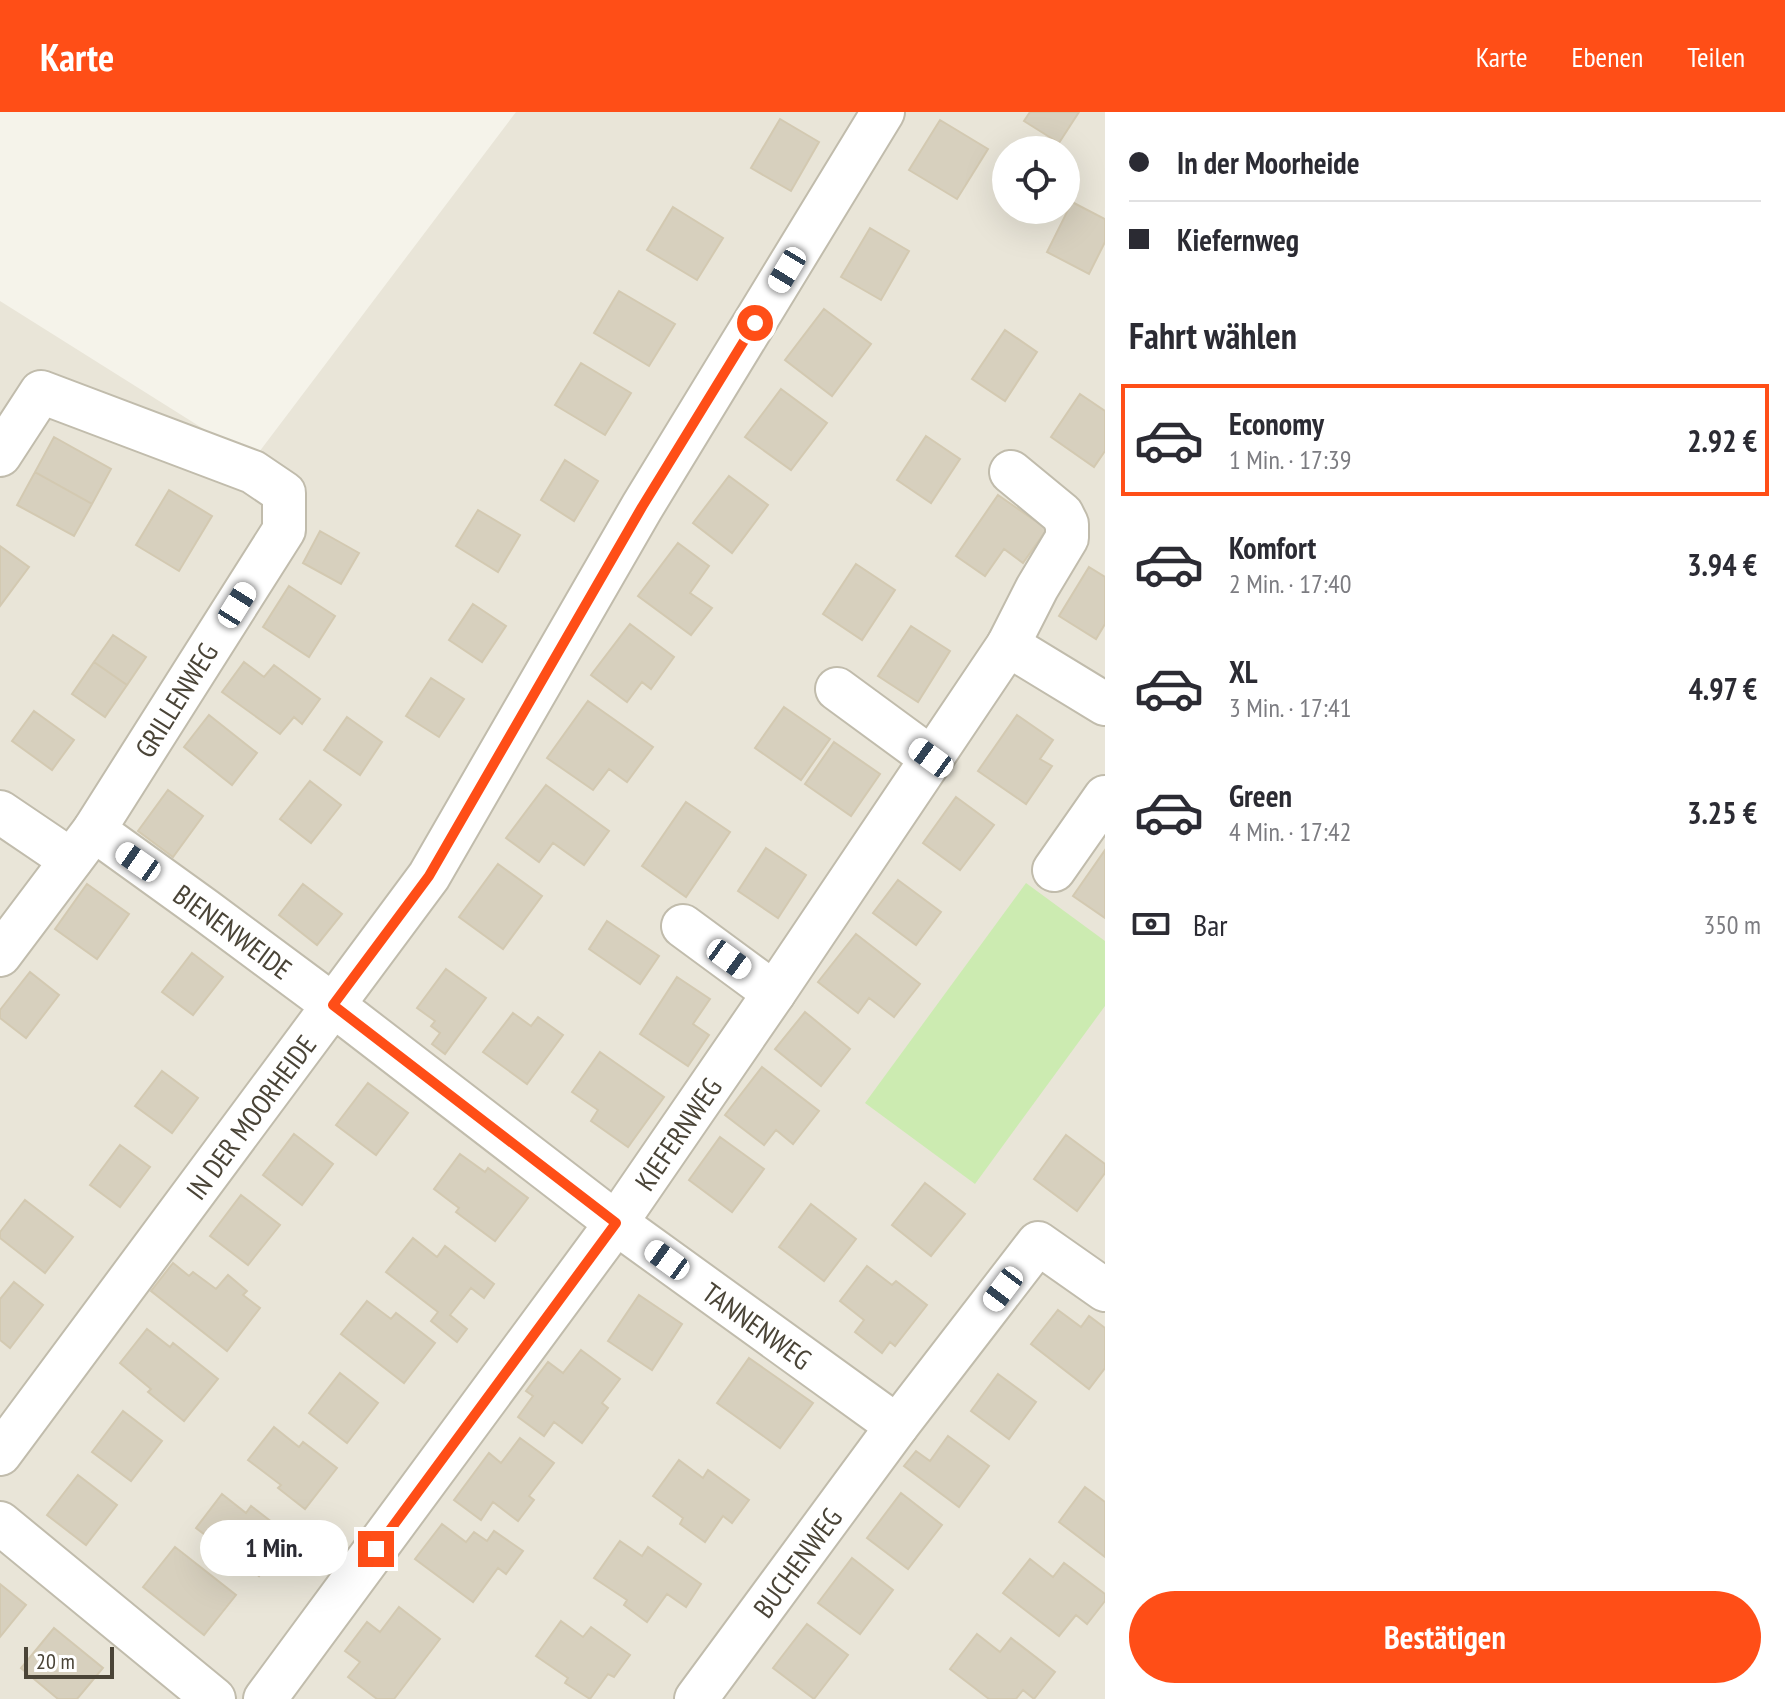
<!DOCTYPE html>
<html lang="de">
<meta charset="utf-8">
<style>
:root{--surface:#fff;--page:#f2f2f3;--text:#2b2b33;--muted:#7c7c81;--line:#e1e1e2;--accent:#ff4e17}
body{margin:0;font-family:"PT Sans Narrow",sans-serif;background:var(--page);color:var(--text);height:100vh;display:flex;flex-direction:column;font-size:30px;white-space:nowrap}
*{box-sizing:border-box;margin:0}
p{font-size:26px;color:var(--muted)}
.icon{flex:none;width:44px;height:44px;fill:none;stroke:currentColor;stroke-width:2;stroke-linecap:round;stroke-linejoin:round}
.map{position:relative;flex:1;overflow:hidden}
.drawer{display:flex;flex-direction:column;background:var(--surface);width:680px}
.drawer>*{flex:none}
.top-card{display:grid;align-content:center;height:176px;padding:0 24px;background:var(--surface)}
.controls{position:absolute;left:992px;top:24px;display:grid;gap:16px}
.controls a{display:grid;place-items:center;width:88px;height:88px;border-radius:50%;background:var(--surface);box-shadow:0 8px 32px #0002;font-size:40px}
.scale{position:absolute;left:24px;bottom:20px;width:90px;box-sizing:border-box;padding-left:8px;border:4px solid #4a4437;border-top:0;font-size:22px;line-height:28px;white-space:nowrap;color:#4a4437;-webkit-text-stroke:6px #fff;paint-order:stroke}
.end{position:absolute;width:36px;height:36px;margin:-18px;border:10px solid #ff4e17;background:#fff;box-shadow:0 0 0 4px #fff}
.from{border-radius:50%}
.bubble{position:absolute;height:56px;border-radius:28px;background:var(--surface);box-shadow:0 8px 32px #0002;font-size:26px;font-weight:700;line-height:56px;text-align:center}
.car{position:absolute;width:24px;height:48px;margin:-24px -12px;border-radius:10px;box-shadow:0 0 6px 2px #0007;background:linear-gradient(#fff 24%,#345 0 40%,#fff 0 76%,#345 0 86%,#fff 0)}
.top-card b{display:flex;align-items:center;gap:28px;height:76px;font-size:30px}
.top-card b+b{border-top:2px solid var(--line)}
.top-card i{width:20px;height:20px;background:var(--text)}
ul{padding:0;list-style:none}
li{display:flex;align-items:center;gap:24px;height:112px;margin:0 16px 12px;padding:0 8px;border:4px solid transparent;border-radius:0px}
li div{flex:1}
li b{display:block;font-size:30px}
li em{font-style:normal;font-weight:700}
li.current{border-color:var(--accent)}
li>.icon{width:72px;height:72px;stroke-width:1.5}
h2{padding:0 24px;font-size:36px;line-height:96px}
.pay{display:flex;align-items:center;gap:20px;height:88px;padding:0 24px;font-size:30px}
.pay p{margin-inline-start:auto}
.action{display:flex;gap:16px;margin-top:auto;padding:16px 24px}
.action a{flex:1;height:92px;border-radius:48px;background:var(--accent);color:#fff;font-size:32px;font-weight:700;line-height:92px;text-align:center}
header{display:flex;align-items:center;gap:48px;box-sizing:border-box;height:112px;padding:0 40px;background:var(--accent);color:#fff}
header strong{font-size:38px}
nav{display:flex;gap:44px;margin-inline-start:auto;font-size:28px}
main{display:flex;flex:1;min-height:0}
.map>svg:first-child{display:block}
</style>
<header>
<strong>Karte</strong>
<nav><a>Karte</a><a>Ebenen</a><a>Teilen</a></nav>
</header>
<main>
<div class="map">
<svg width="1105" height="1587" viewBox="0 0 1105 1587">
<rect width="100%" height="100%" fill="#f5f3ea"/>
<!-- residential -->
<path fill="#e9e5d8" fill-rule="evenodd" d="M516 0H1105V1587H0V189L253 348ZM1006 38H1066V98H1006Z"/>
<!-- green -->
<path fill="#ccebb1" d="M1026 771 1105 829V894L975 1072 865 991Z"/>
<!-- building -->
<path fill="#d7d0be" stroke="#d3c9b1" stroke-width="2" d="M1030 0H1079L1059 31 1024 9Z
M780 7 819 30 791 79 751 56Z
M940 8 988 37 957 87 909 58Z
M1072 90 1105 107V130L1089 162 1047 140Z
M673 95 723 126 697 168 647 138Z
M870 116 909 139 881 188 841 165Z
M619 179 675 212 649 254 594 221Z
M824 197 871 232 832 284 785 248Z
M1005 218 1037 240 1005 289 972 267Z
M581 251 631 281 605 323 555 293Z
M781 277 827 311 791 358 745 325Z
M1080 282 1105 299V339L1094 355 1051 325Z
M926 324 960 347 931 391 897 368Z
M54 325 111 357 92 392 35 360Z
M565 348 598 369 574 409 541 388Z
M35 360 92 392 74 424 17 393Z
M729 364 768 393 732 441 693 411Z
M169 378 212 404 179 459 136 433Z
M998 383 1047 417 1023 451 1004 437 985 464 956 444Z
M478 398 520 423 498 460 456 434Z
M320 419 359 441 341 472 303 451Z
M678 431 709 454 690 481 712 496 691 523 638 484Z
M0 434 29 455 0 494Z
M856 452 895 478 862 528 823 502Z
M1089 455 1105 465V512L1096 527 1059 504Z
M289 474 335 504 309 545 263 515Z
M473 492 506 514 482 550 449 528Z
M630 512 674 545 651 577 642 570 627 590 591 563Z
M911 514 950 539 918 590 878 564Z
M113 523 146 545 127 573 94 550Z
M94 550 127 573 105 605 72 582Z
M244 550 264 565 274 553 320 587 302 612 294 605 280 622 222 580Z
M431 566 464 587 439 625 406 604Z
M588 589 653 635 627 670 609 657 593 678 547 646Z
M784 595 830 627 801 668 755 636Z
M34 599 74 628 52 658 12 629Z
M209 603 257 641 232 673 184 635Z
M1017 603 1053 628 1040 647 1052 654 1026 692 978 659Z
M347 605 382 630 360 663 324 638Z
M834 630 880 662 851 704 805 672Z
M310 669 341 693 311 731 280 707Z
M546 673 609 719 584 753 553 731 539 750 506 726Z
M168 678 203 704 173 745 138 719Z
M956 685 994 713 960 758 923 731Z
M686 690 730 720 686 785 642 754Z
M766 736 806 763 778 806 738 779Z
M1105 738V806L1073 784Z
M498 752 542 784 503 837 459 805Z
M898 768 941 800 916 833 873 801Z
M87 772 129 802 97 847 55 817Z
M303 772 342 802 317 833 279 803Z
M607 809 659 844 640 872 589 837Z
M856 822 920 872 894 905 869 886 858 901 818 870Z
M192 841 223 865 193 903 162 880Z
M446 857 486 886 445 942 432 932 440 921 431 914 435 909 417 896Z
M30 860 59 883 26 926 0 906V898Z
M677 865 710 887 693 912 709 923 688 954 640 922Z
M805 900 850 937 821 974 775 937Z
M513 901 531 914 538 905 563 923 527 972 483 940Z
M600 940 664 985 628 1035 591 1009 598 998 572 980Z
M762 955 819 999 793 1032 776 1018 764 1033 725 1003Z
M162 959 198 986 172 1021 135 994Z
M368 971 408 1001 376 1043 336 1013Z
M294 1022 333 1052 302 1093 263 1063Z
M1066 1023 1105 1052V1061L1077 1099 1034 1067Z
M720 1025 764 1057 732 1100 689 1068Z
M120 1033 150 1055 120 1095 90 1073Z
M460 1042 485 1060 488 1056 528 1086 495 1129 456 1100 459 1096 434 1077Z
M925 1071 965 1102 931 1144 892 1113Z
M241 1083 280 1113 248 1153 210 1124Z
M25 1088 73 1125 45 1161 0 1126V1120Z
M811 1092 856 1127 824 1169 779 1135Z
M413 1126 437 1145 445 1134 494 1172 484 1186 471 1176 450 1203 467 1217 457 1230 431 1209 438 1200 386 1160Z
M173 1151 189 1164 193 1160 216 1177 228 1163 247 1179 243 1183 260 1196 227 1239 151 1179Z
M867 1154 892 1173 896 1169 927 1193 895 1234 890 1230 882 1241 855 1220 864 1208 840 1189Z
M14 1170 43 1193 10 1236 0 1228V1187Z
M639 1183 682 1212 652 1258 608 1229Z
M367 1189 391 1207 396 1201 435 1231 404 1271 341 1222Z
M1058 1198 1081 1215 1089 1204 1105 1216V1256L1089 1277 1031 1232Z
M147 1217 170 1235 173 1231 218 1267 184 1309 148 1280 151 1277 120 1251Z
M581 1238 620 1267 602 1291 608 1296 582 1331 554 1310 544 1324 518 1305 533 1284 526 1279 548 1250 563 1261Z
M749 1246 813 1291 780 1336 717 1291Z
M340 1261 378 1291 347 1331 309 1301Z
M998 1262 1036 1290 1009 1327 971 1299Z
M123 1299 162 1329 131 1369 92 1340Z
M274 1315 299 1335 303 1330 337 1356 305 1397 278 1376 281 1373 248 1348Z
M948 1324 989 1354 959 1395 904 1354 916 1339 930 1349Z
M520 1326 554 1351 529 1384 534 1388 518 1409 493 1390 481 1408 454 1388 489 1341 501 1351Z
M679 1348 703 1366 708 1358 749 1388 732 1411 723 1404 705 1430 680 1412 683 1406 653 1384Z
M78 1363 117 1393 86 1433 47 1403Z
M1085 1375 1105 1390V1445L1059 1410Z
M901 1381 942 1413 908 1457 867 1426Z
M222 1382 246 1401 251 1394 290 1424 259 1464 196 1416Z
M442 1412 466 1430 474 1420 487 1429 494 1419 523 1439 506 1462 498 1456 473 1490 415 1447Z
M620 1429 642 1444 648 1435 701 1472 686 1495 667 1482 647 1510 624 1493 627 1488 594 1466Z
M175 1435 236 1483 204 1523 143 1475Z
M852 1446 893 1478 860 1522 818 1491Z
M1030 1447 1053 1465 1064 1451 1105 1482V1489L1087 1512 1076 1503 1059 1524 1003 1481Z
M0 1472 26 1493 0 1525Z
M399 1495 440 1527 394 1587H377L348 1565 360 1550 345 1539 367 1510 380 1520Z
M561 1509 583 1525 591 1515 630 1543 614 1565 608 1562 590 1587 565 1571 568 1566 536 1544Z
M807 1512 848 1543 814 1587 773 1556Z
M54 1516 103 1556 77 1587H58L21 1556Z
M977 1522 1000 1540 1011 1526 1055 1560 1034 1587 1023 1578 1016 1587H989L950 1557Z"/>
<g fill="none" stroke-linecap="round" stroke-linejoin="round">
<defs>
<g id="minor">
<path d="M0 343 41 280 253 360 284 381V418L94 718 0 843"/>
<path d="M1008 533 1037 476 1067 426V412L1062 402 1011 360"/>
<path d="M837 577 931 646"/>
<path d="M0 700 71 748"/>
<path id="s1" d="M94 718 205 798 333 893 616 1111 897 1314"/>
<path d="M1054 758 1105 685"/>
<path d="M683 814 774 881"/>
<path id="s2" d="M0 1342 429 764 642 395 883 0"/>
<path d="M0 1411 214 1587"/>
<path id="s3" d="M265 1587 616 1111 774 881 1008 533 1105 592"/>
<path id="s4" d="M696 1587 897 1314 1038 1131 1105 1178"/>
</g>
</defs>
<!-- minor casing -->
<use href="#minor" stroke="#c1bcac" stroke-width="46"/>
<!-- minor -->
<use href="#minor" stroke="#fff" stroke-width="42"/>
</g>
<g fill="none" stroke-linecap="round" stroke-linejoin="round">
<!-- route -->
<path stroke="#ff4e17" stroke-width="10" d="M376 1437 616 1111 333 893 429 764 642 395 755 211"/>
</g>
<g text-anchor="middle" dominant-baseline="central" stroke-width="6" stroke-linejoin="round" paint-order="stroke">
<!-- street labels -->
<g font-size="28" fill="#4a4437" stroke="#fff">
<text transform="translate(176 588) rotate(-58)">GRILLENWEG</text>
<text stroke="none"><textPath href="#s1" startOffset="172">BIENENWEIDE</textPath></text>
<text stroke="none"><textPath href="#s2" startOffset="420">IN DER MOORHEIDE</textPath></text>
<text stroke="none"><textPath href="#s3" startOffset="700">KIEFERNWEG</textPath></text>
<text stroke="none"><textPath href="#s1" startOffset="828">TANNENWEG</textPath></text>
<text stroke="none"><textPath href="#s4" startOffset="170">BUCHENWEG</textPath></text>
</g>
</g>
</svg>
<div class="controls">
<a><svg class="icon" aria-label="locate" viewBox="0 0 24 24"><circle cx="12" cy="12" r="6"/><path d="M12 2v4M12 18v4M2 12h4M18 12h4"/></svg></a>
</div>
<div class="scale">20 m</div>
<i class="end from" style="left:755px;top:211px"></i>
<i class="end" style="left:376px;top:1437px"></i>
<div class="bubble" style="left:200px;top:1408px;width:148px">1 Min.</div>
<i class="car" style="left:787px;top:158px;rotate:211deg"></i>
<i class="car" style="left:237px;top:493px;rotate:32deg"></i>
<i class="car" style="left:931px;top:646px;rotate:306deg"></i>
<i class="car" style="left:138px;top:750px;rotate:305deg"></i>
<i class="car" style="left:729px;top:847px;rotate:126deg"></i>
<i class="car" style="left:667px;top:1148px;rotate:306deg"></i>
<i class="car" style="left:1003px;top:1177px;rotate:217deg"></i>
</div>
<section class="drawer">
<div class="top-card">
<b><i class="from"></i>In der Moorheide</b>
<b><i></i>Kiefernweg</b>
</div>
<h2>Fahrt wählen</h2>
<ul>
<li class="current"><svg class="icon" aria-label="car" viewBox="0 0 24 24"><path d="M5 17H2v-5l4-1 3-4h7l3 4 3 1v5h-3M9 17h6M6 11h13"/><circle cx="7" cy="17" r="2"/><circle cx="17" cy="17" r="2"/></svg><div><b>Economy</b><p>1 Min. · 17:39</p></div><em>2.92 €</em></li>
<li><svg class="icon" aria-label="car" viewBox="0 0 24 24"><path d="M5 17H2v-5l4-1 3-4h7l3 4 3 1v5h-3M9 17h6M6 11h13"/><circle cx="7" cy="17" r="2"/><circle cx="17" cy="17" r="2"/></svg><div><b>Komfort</b><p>2 Min. · 17:40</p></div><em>3.94 €</em></li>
<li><svg class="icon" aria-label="car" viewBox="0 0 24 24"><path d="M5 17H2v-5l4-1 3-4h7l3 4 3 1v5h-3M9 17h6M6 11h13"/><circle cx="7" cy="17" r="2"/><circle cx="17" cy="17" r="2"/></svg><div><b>XL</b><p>3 Min. · 17:41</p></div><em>4.97 €</em></li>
<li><svg class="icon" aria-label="car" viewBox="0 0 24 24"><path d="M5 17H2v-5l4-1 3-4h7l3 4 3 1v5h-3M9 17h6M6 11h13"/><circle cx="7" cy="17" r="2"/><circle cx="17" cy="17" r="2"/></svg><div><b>Green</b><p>4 Min. · 17:42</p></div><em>3.25 €</em></li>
</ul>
<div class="pay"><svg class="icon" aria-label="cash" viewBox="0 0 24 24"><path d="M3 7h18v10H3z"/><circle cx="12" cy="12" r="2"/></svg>Bar<p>350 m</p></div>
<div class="action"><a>Bestätigen</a></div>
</section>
</main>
